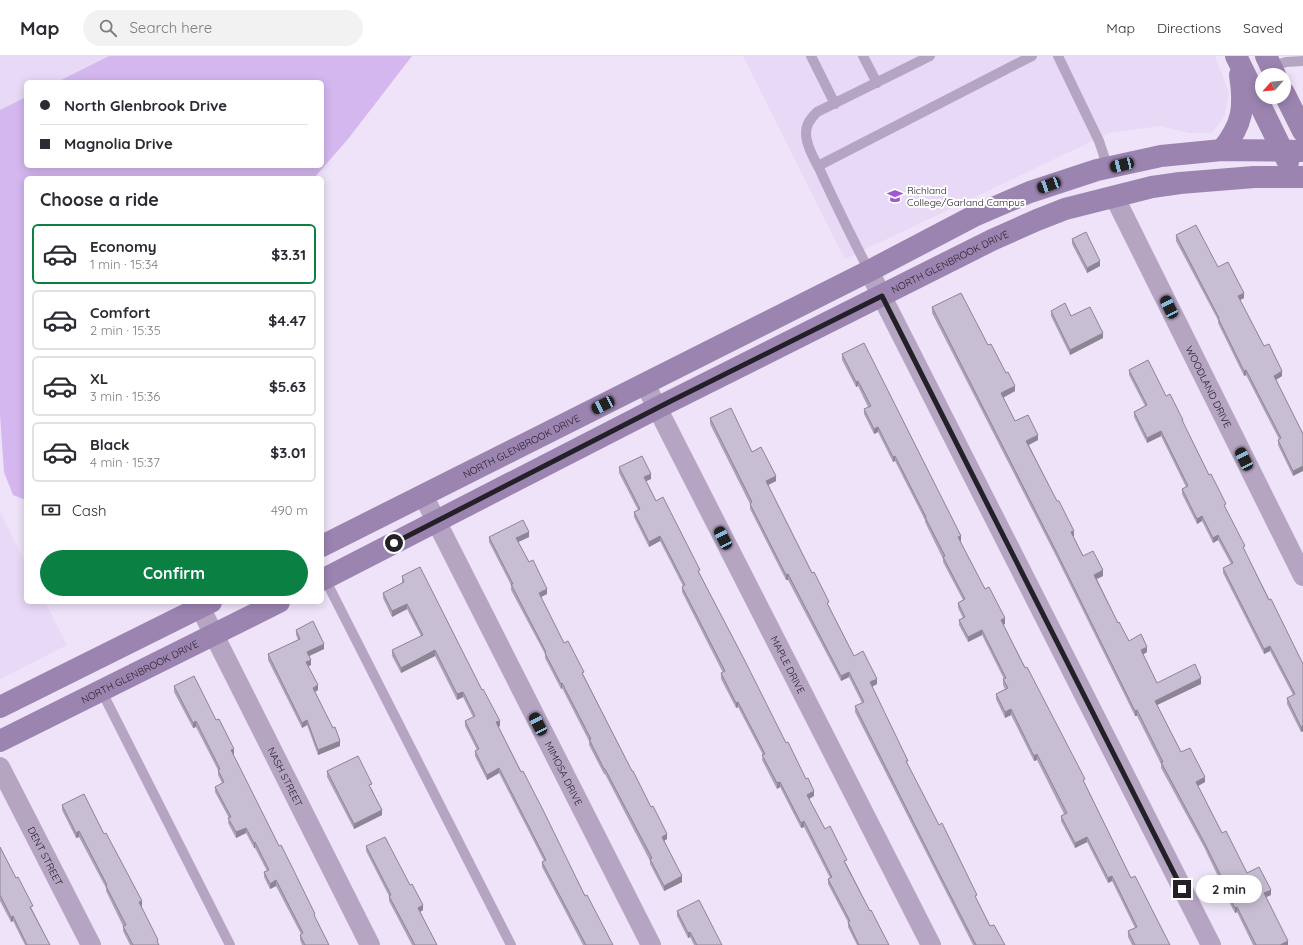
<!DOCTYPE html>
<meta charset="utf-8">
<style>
:root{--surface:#fff;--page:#f2f2f3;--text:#2b2b33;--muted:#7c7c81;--line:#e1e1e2;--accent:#0b8043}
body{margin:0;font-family:Quicksand,sans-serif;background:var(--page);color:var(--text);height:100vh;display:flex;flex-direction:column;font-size:15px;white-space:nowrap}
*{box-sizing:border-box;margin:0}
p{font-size:13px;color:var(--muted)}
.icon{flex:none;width:22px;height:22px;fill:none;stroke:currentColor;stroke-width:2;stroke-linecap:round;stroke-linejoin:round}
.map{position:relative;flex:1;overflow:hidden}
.side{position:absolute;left:24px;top:120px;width:300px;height:428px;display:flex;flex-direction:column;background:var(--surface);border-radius:6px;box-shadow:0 2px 10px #0003}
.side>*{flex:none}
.hud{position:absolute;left:24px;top:24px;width:300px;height:88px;border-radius:6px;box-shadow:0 2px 10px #0003;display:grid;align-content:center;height:88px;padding:0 16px;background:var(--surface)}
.needle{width:26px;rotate:243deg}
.controls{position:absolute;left:1255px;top:12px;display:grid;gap:8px}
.controls a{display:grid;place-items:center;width:36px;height:36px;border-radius:50%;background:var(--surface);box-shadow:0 2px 10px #0003;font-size:20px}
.end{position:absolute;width:18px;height:18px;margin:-9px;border:5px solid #242028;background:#fff;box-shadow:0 0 0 2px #fff}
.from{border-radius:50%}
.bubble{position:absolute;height:28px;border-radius:14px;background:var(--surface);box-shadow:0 2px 10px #0003;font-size:13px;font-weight:700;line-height:28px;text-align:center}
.car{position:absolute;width:12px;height:24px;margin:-12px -6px;border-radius:5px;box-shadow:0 0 3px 1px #0007;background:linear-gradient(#222 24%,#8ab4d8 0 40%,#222 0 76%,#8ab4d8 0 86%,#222 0)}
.hud b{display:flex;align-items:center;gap:14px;height:38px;font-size:15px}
.hud b+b{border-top:1px solid var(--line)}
.hud i{width:10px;height:10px;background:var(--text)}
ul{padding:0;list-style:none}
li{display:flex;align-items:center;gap:12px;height:60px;margin:0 8px 6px;padding:0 8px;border:2px solid var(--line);border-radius:6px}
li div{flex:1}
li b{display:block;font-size:15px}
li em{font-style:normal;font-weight:700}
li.selected{border-color:var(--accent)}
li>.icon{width:36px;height:36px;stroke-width:1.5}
h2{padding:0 16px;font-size:18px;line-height:48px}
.pay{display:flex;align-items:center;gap:10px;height:44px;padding:0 16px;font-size:15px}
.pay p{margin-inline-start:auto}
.cta{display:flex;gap:8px;margin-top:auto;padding:8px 16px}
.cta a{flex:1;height:46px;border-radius:24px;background:var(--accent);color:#fff;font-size:16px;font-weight:700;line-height:46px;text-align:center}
header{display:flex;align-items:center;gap:24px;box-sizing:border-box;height:56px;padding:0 20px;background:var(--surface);border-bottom:1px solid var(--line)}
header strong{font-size:19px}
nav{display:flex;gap:22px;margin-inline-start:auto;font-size:14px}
.search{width:280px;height:36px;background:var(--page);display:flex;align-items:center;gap:10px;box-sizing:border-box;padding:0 14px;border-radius:22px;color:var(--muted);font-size:15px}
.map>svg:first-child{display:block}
</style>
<header>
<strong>Map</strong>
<div class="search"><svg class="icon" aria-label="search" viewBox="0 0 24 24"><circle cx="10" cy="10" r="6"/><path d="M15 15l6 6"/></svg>Search here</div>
<nav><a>Map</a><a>Directions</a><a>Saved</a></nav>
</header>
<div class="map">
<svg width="1303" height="889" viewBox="0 0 1303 889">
<rect width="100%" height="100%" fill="#eee3f8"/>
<!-- built -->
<path fill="#e8d9f6" d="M0 0H109L57 26H26V41L0 54Z
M743 0H1215L1229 37 1224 61 1212 77H1189L1160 70 1109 77 845 203Z
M0 456 26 508V546H45L67 589 0 623Z"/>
<!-- green -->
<path fill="#d5b7ef" d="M109 0H412L348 83 314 122H26V444L13 439 4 416 0 359V54L26 41V110H322V26H57Z"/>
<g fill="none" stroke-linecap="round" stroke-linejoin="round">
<!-- lane -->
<path stroke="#b5a5c3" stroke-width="10" d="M811 0 835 48
M863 0 877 27
M1058 0 1099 85 1108 112
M1271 11 1286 6 1303 5
M818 110 1032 0
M869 215C852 181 835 148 820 114 814 103 806 89 806 77 806 68 811 62 817 56L930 0
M325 523 511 889
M101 634 230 889"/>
<!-- street -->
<g stroke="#b5a5c3" stroke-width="20">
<path id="s1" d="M1114 140 1303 520"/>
<path d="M869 215 1211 889"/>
<path id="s2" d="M645 328 931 889"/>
<path id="s3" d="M423 439 651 889"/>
<path id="s4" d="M200 551 370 889"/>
<path id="s5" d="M0 711 91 889"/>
</g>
<!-- secondary -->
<g stroke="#9c84b1" stroke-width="22">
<path d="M1236 0 1288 106"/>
<path d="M1266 0 1275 19"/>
<path d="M1284 37 1303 75"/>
<path d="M1222 94C1243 68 1245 51 1240 19"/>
<path id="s6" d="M322 490 869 215 974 160 1030 136 1097 114 1161 100 1222 94 1303 95"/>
<path id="s7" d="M322 524 657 352 992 184 1037 164 1065 153 1152 131 1180 127 1254 121H1303"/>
<path d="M0 651 211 546"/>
<path id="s8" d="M0 685 279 546"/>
</g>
</g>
<!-- wall -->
<path fill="#aca3b5" d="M1176 179 1218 211 1244 242 1240 244 1264 290 1282 320 1276 324 1303 378 1293 420 1278 389V384L1279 383 1246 319 1244 320 1218 267V264L1176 185Z
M1072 183 1100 210 1087 217 1072 188Z
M932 251 988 289 1006 317 1015 335 1003 341 1015 365 1038 384 1029 389 1074 480H1073L1083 500 1103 520 1097 523 1118 567 1129 585 1147 596 1143 598 1157 627 1201 628 1157 649 1181 696 1205 726 1198 730 1222 777 1247 817 1271 839 1266 841 1288 889H1253L1237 856 1235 857 1223 834V831L1204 791 1161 712V708L1137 660H1135L1057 502 932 257Z
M1051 255 1071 260 1103 282 1070 299 1051 260Z
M842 298 961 485H960L985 533 1005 568H1003L1085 728 1131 822 1170 889H1132L1128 881V875L1135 872 1112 825 1108 827 1087 786 1075 792 1061 765V760L1064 758 1037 704 1034 705 1011 659 1005 662 996 643V638L1005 633 1003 629V623H1004L982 579 968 586 959 569V564L963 562 958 552V547L963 544 943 506V503L925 466V464L895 405 893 406 878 376 874 378 864 358V353L868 351 858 330 856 331 842 304Z
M1129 314 1166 340 1183 367 1226 453 1245 496 1303 608V675L1301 676 1287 648V642L1293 639 1270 595 1264 598 1223 517V512L1231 508 1218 484 1213 487 1202 465 1197 468 1182 438V433L1186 431 1161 380 1147 387 1134 361V356L1145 350 1129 319Z
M710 362 752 396 776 425 768 429 854 600 877 628 872 630 908 709 990 870 1005 889H973L940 824 855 656V650L862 647 849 621 841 625 788 524H786L750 453V448L710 368Z
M619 411 651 423 646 425 656 445 700 518 786 687 814 740 809 743 825 773 847 809 870 855 889 889H857L848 871V866L828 828V823L830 822 804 771 801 772 780 731 777 733 762 704 763 699 738 651 736 652 721 623V617H723L682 536V531L683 530 660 485 649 491 634 461V456L638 454 619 417Z
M489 481H529L518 486 529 506 547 538 541 541 564 587 584 620 632 715 667 783 664 785 682 826 664 835 650 808V805L605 718H604L589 689V685L562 632 561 633 545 602V598L511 534V529L489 486Z
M402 520 500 670H498L585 840 613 889H583L542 811V806L544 805 499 717 487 724 475 700V695L477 694 465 670V665L473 661 463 641 457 644 435 600 401 617 392 600V594L421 580 407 553 392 561 383 542V537L402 527Z
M296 574 324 593 309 600 311 609 308 610 318 634 315 636 340 690 318 699 307 669 302 672 268 604V598L298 584 296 579Z
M174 630 216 664 234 698 233 699 329 889H302L300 884V879L301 878 276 830 270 833 264 821V816L267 815 255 792H254L246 777 236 782 228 767 229 762 215 736V731L222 727 218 719V714L196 671 193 672 174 636Z
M327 715 372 733 382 759 354 773 327 721Z
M62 749 142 850 141 851 159 889H130L123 875V870L106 835V832L79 781 76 782 62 754Z
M366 790 423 854 420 856 437 889H412L389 845V840L366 795Z
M0 791 33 855 50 889H25L13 865 11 866 0 845Z
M677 855 722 889H694L690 881 688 882 677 860Z"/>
<!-- shaded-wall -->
<path fill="#8c8594" d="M1100 205V210L1087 217V212Z
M1244 237V242L1238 245V240Z
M1103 277V282L1070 299V294Z
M1246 314V319L1244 320V315Z
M1282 315V320L1274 325V320Z
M858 325V330L856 331V326Z
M1015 330V335L1001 343V337Z
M878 371V376L874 378V373Z
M1161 375V380L1147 387V382Z
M1038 379V384L1026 390V385Z
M895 400V405L893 406V401Z
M1303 410V415L1293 420V415Z
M651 418V423L644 426V421Z
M776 420V425L766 430V425Z
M1202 460V465L1197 468V463Z
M1074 475V480L1071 481V476Z
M529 476V481L516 487V482Z
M1218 479V484L1213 487V482Z
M660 480V485L649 491V486Z
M961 480V485L958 486V481Z
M1103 514V520L1094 524V519Z
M788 518V524H786V519Z
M547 533V538L539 542V537Z
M407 548V553L392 561V555Z
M1005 562V568L1001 570V564Z
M982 574V579L968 586V581Z
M324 588V593L307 601V596Z
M1270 590V595L1264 598V593Z
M1147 591V596L1141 600V594Z
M435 594V600L401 617V612Z
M311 604V609L306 611V606Z
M849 616V621L841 625V620Z
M1201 622V628L1155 650V645Z
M877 623V628L870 632V626Z
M562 627V632L561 633V628Z
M318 629V634L313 637V632Z
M463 636V641L457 644V638Z
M738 646V651L736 652V647Z
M1011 653V659L1005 662V656Z
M1137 654V660H1135V655Z
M307 664V669L302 672V667Z
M196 665V671L193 672V667Z
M500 665V670L496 672V666Z
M1303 670V675L1301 676V671Z
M340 685V690L318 699V694Z
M234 693V698L231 700V694Z
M1037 698V704L1034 705V700Z
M499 712V717L487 724V719Z
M1205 721V726L1196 731V726Z
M780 726V731L777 733V727Z
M814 735V740L807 744V739Z
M382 754V759L354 773V768Z
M804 765V771L801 772V767Z
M246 772V777L236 782V776Z
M79 775V781L76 782V777Z
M667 778V783L662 786V781Z
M1087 781V786L1075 792V787Z
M255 786V792H254V787Z
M682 820V826L664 835V830Z
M1112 820V825L1108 827V822Z
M276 824V830L270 833V828Z
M1271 834V839L1264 842V837Z
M142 845V850L139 852V846Z
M423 849V854L418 857V852Z
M1237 851V856L1235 857V852Z
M13 860V865L11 866V861Z
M690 876V881L688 882V877Z
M1288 885V889H1280Z"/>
<!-- building -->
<path fill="#c8bed3" stroke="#8c8594" d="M1196 169 1218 211 1228 206 1244 237 1238 240 1264 290 1269 288 1282 315 1274 320 1303 378V410L1293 415 1278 384 1281 382 1246 314 1244 315 1218 262H1219L1176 179Z
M1086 176 1100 205 1087 212 1072 183Z
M961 237 988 289 991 288 1006 317 1008 316 1015 330 1001 337 1015 365 1028 359 1038 379 1026 385 1057 445H1059L1074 475 1071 476 1083 500 1093 495 1103 514 1094 519 1118 567 1119 566 1129 585 1141 578 1147 591 1141 594 1157 627 1195 608 1201 622 1155 645 1181 696 1190 692 1205 721 1196 726 1222 777 1226 775 1247 817 1259 811 1271 834 1264 837 1288 885 1280 889H1256L1237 851 1235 852 1223 829 1225 828 1204 786 1161 706H1163L1137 654 1135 655 1057 497 932 251Z
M1065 247 1071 260 1090 251 1103 277 1070 294 1051 255Z
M864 287 961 480 958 481 985 533 989 531 1005 562 1001 564 1025 612 1027 611 1085 723 1083 724 1131 822 1135 820 1170 889H1135L1128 875 1137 871 1112 820 1108 822 1087 781 1075 787 1061 760 1067 757 1037 698 1034 700 1011 653 1005 656 996 638 1008 632 1003 623 1006 622 982 574 968 581 959 564 965 561 958 547 965 543 943 501 945 500 925 461H926L895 400 893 401 878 371 874 373 864 353 871 350 858 325 856 326 842 298Z
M1148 304 1166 340 1170 338 1183 364H1182L1209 419 1211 418 1226 448 1224 449 1245 490 1243 491 1269 544 1271 543 1303 608V670L1301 671 1287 642 1295 638 1270 590 1264 593 1223 512 1233 507 1218 479 1213 482 1202 460 1197 463 1182 433 1188 430 1161 375 1147 382 1134 356 1147 349 1129 314Z
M731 352 752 396 761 391 776 420 766 425 812 517 814 516 829 546 827 547 854 600 863 595 877 623 870 626 908 705H906L939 769 942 767 977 839 975 840 990 870 994 869 1005 889H976L940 819 855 650 864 646 849 616 841 620 788 518 786 519 750 448 752 446 710 362Z
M642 400 651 418 644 421 656 445 663 441 700 514 698 515 744 603 786 687 788 686 806 723 808 722 814 735 807 739 825 773 830 770 847 804 844 805 870 855 871 854 889 889H859L848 866 850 865 828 823 832 821 804 765 801 767 780 726 777 727 762 699 765 698 738 646 736 647 721 617 725 615 682 531 685 529 660 480 649 486 634 456 640 453 619 411Z
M523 464 529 476 516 482 529 506 533 504 547 533 539 537 564 587 568 585 584 616 582 617 632 715H633L651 751 653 750 667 778 662 781 682 820 664 830 650 803 652 802 605 713H604L589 683H591L562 627 561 628 545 597 546 596 511 528H513L489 481Z
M420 511 482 634 483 633 500 665 496 666 521 716 523 715 543 754 585 840 587 839 613 889H586L542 806 546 804 499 712 487 719 475 695 479 693 465 665 475 660 463 636 457 638 435 594 401 612 392 594 423 579 407 548 392 555 383 537 404 526 402 520Z
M313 565 324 588 307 596 311 604 306 606 318 629 313 632 333 672 335 671 340 685 318 694 307 664 302 667 268 598 300 583 296 574Z
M194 620 216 664 219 663 234 693 231 694 279 790 281 789 294 815 315 858 314 859 329 889H305L300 879 303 877 276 824 270 828 264 816 269 814 255 786 254 787 246 772 236 776 228 762 231 761 215 731 224 726 218 714 220 713 196 665 193 667 174 630Z
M358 700 372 728 369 729 382 754 354 768 327 715Z
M84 738 104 778 106 777 142 845 139 846 158 884 157 885 159 889H133L123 870 126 869 106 830 107 829 79 775 76 777 62 749Z
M385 781 410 829 412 828 423 849 418 852 437 889H415L389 840 391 839 366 790Z
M0 791 16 822 18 821 33 850 30 851 50 889H27L13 860 11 861 0 839Z
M699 844 722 889H697L690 876 688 877 677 855Z"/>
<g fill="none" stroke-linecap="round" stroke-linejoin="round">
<!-- route -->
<path stroke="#242028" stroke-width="5" d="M394 487 671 345 882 240 1182 833"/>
</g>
<!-- icons -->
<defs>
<symbol id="university-bare" viewBox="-9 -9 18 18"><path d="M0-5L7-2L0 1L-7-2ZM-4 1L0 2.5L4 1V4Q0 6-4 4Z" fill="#9e5acf" stroke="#fff" stroke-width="2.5" paint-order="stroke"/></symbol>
</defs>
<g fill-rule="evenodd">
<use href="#university-bare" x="884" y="129" width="22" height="22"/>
</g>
<g text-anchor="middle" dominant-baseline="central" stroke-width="4" stroke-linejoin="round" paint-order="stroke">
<!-- poi labels -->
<g font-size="10" fill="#242028" stroke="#fff" text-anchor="start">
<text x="907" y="134">Richland<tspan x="907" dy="12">College/Garland Campus</tspan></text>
</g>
<!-- street labels -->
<g font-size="10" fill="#242028" stroke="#fff">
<text stroke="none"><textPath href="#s7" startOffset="704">NORTH GLENBROOK DRIVE</textPath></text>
<text stroke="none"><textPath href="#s1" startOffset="213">WOODLAND DRIVE</textPath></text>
<text stroke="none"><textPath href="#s6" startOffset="223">NORTH GLENBROOK DRIVE</textPath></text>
<text stroke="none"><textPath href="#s2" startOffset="315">MAPLE DRIVE</textPath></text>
<text stroke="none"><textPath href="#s8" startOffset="156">NORTH GLENBROOK DRIVE</textPath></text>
<text stroke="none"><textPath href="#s3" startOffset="312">MIMOSA DRIVE</textPath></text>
<text stroke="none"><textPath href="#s4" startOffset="190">NASH STREET</textPath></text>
<text stroke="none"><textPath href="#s5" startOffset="100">DENT STREET</textPath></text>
</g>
</g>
</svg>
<div class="controls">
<a><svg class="needle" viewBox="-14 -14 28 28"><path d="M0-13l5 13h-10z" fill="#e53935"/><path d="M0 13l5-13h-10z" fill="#7c7c81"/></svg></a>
</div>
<i class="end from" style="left:394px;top:487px"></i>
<i class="end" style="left:1182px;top:833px"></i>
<div class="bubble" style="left:1196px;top:819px;width:66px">2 min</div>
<i class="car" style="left:1122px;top:109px;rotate:257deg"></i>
<i class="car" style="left:1049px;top:129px;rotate:250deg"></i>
<i class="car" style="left:1169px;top:251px;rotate:334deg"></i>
<i class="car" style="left:603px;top:349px;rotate:244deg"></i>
<i class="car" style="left:1244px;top:403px;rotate:334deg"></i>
<i class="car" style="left:723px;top:482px;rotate:333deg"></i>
<i class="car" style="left:538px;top:668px;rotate:333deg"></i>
<div class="hud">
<b><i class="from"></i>North Glenbrook Drive</b>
<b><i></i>Magnolia Drive</b>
</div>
<section class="side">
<h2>Choose a ride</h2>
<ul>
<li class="selected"><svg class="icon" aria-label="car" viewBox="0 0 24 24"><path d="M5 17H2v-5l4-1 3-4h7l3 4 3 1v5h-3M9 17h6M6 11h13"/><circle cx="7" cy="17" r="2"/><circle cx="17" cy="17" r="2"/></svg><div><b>Economy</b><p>1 min · 15:34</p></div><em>$3.31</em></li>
<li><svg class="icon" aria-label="car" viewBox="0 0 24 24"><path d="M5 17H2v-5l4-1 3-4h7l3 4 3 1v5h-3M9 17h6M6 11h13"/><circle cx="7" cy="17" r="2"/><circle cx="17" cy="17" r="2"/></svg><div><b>Comfort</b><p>2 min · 15:35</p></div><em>$4.47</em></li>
<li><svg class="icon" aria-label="car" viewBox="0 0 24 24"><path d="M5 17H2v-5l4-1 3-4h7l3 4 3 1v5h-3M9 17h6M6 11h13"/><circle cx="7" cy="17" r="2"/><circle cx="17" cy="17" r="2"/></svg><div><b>XL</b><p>3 min · 15:36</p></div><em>$5.63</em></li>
<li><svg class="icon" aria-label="car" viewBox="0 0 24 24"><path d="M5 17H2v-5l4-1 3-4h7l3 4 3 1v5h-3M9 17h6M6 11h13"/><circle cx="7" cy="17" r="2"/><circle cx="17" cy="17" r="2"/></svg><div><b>Black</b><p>4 min · 15:37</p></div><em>$3.01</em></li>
</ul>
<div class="pay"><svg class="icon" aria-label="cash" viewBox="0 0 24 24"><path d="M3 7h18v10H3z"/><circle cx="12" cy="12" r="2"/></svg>Cash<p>490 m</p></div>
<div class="cta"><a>Confirm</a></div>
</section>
</div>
